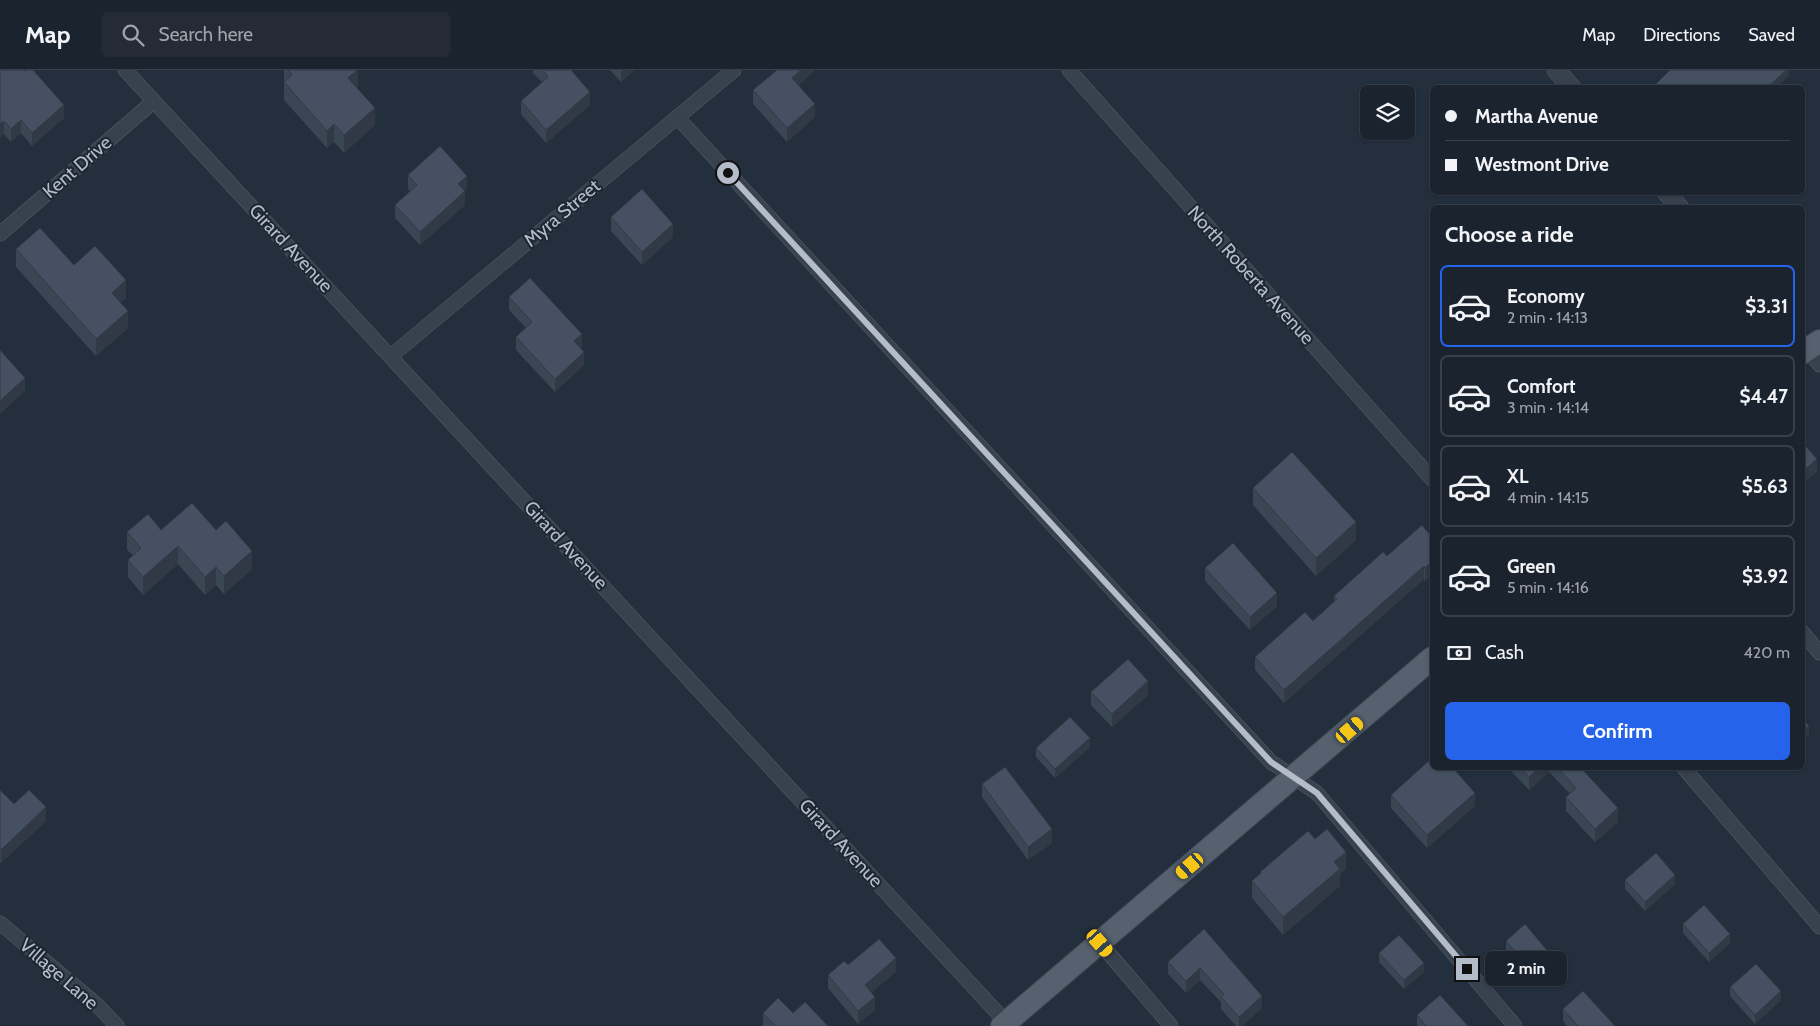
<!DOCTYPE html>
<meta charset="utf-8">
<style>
:root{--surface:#1b232e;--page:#242b36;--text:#f1f3f6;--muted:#a0a4aa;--line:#39404a;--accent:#2563eb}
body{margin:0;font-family:Cabin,sans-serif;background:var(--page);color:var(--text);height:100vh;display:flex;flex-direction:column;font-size:19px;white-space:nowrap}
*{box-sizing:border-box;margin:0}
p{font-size:16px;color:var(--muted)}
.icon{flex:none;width:28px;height:28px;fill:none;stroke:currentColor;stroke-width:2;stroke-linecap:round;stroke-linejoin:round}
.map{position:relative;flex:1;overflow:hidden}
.drawer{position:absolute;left:1430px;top:135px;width:375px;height:565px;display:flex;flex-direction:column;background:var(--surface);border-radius:8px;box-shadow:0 1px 4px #0004,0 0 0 1px var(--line)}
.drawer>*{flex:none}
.banner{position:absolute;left:1430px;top:15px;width:375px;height:110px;border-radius:8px;box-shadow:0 1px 4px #0004,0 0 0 1px var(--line);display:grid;align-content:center;height:110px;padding:0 15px;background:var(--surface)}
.buttons{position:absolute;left:1360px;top:15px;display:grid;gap:10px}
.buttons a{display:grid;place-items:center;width:55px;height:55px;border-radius:8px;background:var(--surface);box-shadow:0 1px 4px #0004,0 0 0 1px var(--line);font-size:25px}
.end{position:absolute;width:22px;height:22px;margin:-11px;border:6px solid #b4bcc9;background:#111;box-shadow:0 0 0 2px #111}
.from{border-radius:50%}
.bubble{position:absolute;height:35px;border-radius:8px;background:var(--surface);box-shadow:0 1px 4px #0004,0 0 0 1px var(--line);font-size:16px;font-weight:700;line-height:35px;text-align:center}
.car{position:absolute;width:15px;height:30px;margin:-15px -8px;border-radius:6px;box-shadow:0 0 4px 1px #0007;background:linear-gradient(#f5c518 24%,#345 0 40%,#f5c518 0 76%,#345 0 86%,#f5c518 0)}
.banner b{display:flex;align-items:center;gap:18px;height:48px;font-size:19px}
.banner b+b{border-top:1px solid var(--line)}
.banner i{width:12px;height:12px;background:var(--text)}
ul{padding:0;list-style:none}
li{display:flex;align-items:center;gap:15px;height:82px;margin:0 10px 8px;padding:0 5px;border:2px solid var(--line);border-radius:8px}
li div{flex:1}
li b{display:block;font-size:19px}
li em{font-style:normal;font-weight:700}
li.on{border-color:var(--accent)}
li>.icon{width:45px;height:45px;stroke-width:1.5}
h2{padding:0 15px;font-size:22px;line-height:60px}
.pay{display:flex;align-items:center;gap:12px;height:55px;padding:0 15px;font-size:19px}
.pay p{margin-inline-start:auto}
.button{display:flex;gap:10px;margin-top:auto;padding:10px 15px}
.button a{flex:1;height:58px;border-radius:8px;background:var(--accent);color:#fff;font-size:20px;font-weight:700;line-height:58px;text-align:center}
header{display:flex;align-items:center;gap:30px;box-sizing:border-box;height:70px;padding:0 25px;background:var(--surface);border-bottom:1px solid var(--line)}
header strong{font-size:24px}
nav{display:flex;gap:28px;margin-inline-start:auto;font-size:18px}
.search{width:350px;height:45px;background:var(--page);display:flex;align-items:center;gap:12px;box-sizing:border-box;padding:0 18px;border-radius:8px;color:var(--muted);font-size:19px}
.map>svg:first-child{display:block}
</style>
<header>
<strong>Map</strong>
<div class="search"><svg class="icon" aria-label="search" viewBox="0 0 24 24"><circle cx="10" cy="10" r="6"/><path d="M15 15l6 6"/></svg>Search here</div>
<nav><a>Map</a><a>Directions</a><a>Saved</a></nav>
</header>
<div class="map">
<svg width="1820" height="956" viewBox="0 0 1820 956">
<rect width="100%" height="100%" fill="#242f3e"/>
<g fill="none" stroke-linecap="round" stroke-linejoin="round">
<defs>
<path id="minor" d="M125 0 1006 952
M1069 0 1432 409
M677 47 1271 692 1317 723 1515 956
M0 164 154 31
M1807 280 1820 295
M391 286 734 0
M1802 562 1820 583
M1684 698 1820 857
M0 853 97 935 117 956
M1100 873 1171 956"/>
<path id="tertiary" d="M1556 0 1572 18
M1666 122 1680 138"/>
<path id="primary" d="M1802 283 1820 271
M1002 956 1432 588"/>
</defs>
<!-- minor casing -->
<use href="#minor" stroke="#565f6c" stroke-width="15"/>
<!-- tertiary casing -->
<use href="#tertiary" stroke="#565f6c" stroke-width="19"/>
<!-- primary casing -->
<use href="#primary" stroke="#414a57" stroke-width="24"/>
<!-- minor -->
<use href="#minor" stroke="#38414e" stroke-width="14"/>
<!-- tertiary -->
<use href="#tertiary" stroke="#38414e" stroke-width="18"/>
<!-- primary -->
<use href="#primary" stroke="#56606e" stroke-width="22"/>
</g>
<!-- wall -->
<path fill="#3b4654" d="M0 0 64 48 32 76 21 63 11 72 4 64Z
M284 0H358V17H357L375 55 344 83 334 72 327 78 284 30Z
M533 0H571L590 35 546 73 521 44V31L542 12 533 3Z
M610 0H634L621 12Z
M815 0 799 15 815 47 787 72 753 34V20Z
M408 105 467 119 465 121V135L420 175 395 148V135L410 121 408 119Z
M611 147 673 167 642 195 611 161Z
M16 179 74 195 126 228 120 233 128 258 96 286 16 197Z
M509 227 582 277 581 278 584 295 555 322 516 280V267L526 258 509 240Z
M1253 418 1356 470 1316 506 1253 435Z
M161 460H216L252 499 224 524 216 515 205 525 178 494 143 525 128 507V490L133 485 127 480V462Z
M1432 467 1425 511 1424 509 1284 633 1255 600V587L1313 551 1334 532V526Z
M1205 498 1277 536 1250 560 1205 511Z
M1091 622 1148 625 1112 657 1091 635Z
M1090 677 1055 708 1036 687V678Z
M1508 698H1581L1618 752 1595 772 1566 741V727L1570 724 1549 702 1529 720Z
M982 714 1052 773 1028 790 982 727Z
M0 720 14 734 46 751 1 793 0 792Z
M1391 725 1475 736 1427 778 1391 738Z
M1315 769 1346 799 1340 804V816L1283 865 1252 828V811L1260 804V802Z
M1625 810 1675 814 1645 841 1625 819Z
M1683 854 1730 873 1709 892 1683 863Z
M1204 859 1262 938 1242 956H1236L1221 939V932L1200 910 1186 923 1168 904V892Z
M1506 871 1550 893 1531 910 1506 880Z
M1379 883 1424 902 1404 919 1379 892Z
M896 902 871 922 875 940 858 954 828 918V905Z
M1730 917 1781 930 1755 954 1730 926Z
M1563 939 1615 956H1567L1563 951Z
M763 943H793L828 956H763Z
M1417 945 1468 956H1418L1417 954Z"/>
<!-- shaded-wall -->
<path fill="#303945" d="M357 0H358V17L348 25V8Z
M621 0H634L621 12Z
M801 0H815L792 21V8Z
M1786 0H1789V6L1776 18H1767Z
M590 22V35L546 73V60Z
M815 34V47L787 72V58Z
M64 35V48L32 76V63Z
M375 38V55L344 83V65Z
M21 50V63L11 72V59Z
M4 51V64L0 68V54Z
M334 54V72L327 78V61Z
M467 106V119L458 127V114Z
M465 121V135L420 175V162Z
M673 154V167L642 195V182Z
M126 210V228L112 240V223Z
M128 241V258L96 286V269Z
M582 264V277L574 284V271Z
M584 282V295L555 322V309Z
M25 308V321L0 344V331Z
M1817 389V402L1802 415V402Z
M1356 452V470L1316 506V488Z
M178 476V494L143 525V507Z
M252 481V499L224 524V506Z
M1432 491V504L1425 511V498Z
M1424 496V509L1284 633V620Z
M216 497V515L205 525V507Z
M1277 523V536L1250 560V547Z
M1148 611V625L1112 657V644Z
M1809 656V665L1802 671V662Z
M1090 668V677L1055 708V699Z
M1539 698H1549V702L1529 720V707Z
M1475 723V736L1427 778V765Z
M46 737V751L1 793V780Z
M1618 738V752L1595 772V759Z
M1052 759V773L1028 790V777Z
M1346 782V799L1340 804V816L1283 865V847L1334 792Z
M1675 805V814L1645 841V832Z
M1730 864V873L1709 892V883Z
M1550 884V893L1531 910V901Z
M896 888V902L865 928V915Z
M1424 893V902L1404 919V910Z
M1200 898V910L1186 923V911Z
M1781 921V930L1755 954V945Z
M1262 926V938L1242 956H1239V947Z
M875 927V940L858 954V941Z"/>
<!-- building -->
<path fill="#455162" stroke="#303945" d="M0 0H24V1L26 0H33L64 35 32 63 21 50 11 59 4 51 0 54Z
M288 0H357L348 8 375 38 344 65 334 54 327 61 284 12 292 5Z
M543 0H571L590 22 546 60 521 31 548 7Z
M777 0H801L792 8 815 34 787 58 753 20Z
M1670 0H1786L1767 18H1652Z
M440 76 467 106 458 114 465 121 420 162 395 135 417 115 408 105Z
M642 119 673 154 642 182 611 147Z
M40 158 74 195 95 176 126 210 112 223 128 241 96 269 16 179Z
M530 208 582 264 574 271 584 282 555 309 516 267 532 252 509 227Z
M0 280 25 308 0 331Z
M1802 367 1807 372 1804 374 1817 389 1802 402Z
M1292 382 1356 452 1316 488 1253 418Z
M192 433 216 460 226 451 252 481 224 506 216 497 205 507 178 476 143 507 128 490 141 478 127 462 148 444 161 460Z
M1422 455 1432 467V491L1425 498 1424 496 1284 620 1255 587 1305 542 1313 551 1337 529 1334 526 1383 482 1387 486Z
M1233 473 1277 523 1250 547 1205 498Z
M1128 589 1148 611 1112 644 1091 622Z
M1070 647 1090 668 1055 699 1036 678Z
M1802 648 1809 656 1802 662Z
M1432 688V698H1453L1475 723 1427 765 1391 725Z
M1005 697 1052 759 1028 777 982 714Z
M1521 698H1539L1529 707Z
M1558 698H1581L1618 738 1595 759 1566 727 1576 718Z
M0 720 14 734 29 720 46 737 1 780 0 779Z
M1327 759 1346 782 1334 792 1340 799 1283 847 1252 811 1261 803 1260 802 1308 761 1315 769Z
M1656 783 1675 805 1645 832 1625 810Z
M1704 835 1730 864 1709 883 1683 854Z
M1525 854 1550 884 1531 901 1506 871Z
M1204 859 1262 926 1239 947 1221 927 1224 924 1200 898 1186 911 1168 892Z
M1399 865 1424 893 1404 910 1379 883Z
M879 869 896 888 865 915 875 927 858 941 828 905 844 891 848 895Z
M1756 894 1781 921 1755 945 1730 917Z
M1583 921 1615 956H1578L1563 939Z
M1440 925 1468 956H1426L1417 945Z
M778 928 793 943 805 932 828 956H774L775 955 763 943Z"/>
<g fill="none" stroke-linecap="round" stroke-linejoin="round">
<!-- route -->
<path stroke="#b4bcc9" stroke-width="6" d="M728 103 1271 692 1317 723 1467 899"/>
</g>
<g text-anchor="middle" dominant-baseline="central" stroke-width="4" stroke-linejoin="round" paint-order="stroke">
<!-- street labels -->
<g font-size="19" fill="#b4bcc9" stroke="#1d2633">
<text transform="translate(77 97) rotate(-41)">Kent Drive</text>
<text transform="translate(562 143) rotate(-40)">Myra Street</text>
<text transform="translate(291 178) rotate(47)">Girard Avenue</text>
<text transform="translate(1251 205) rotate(48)">North Roberta Avenue</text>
<text transform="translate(566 475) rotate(47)">Girard Avenue</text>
<text transform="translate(841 773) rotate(47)">Girard Avenue</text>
<text transform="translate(59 904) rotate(41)">Village Lane</text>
</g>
</g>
</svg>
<div class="buttons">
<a><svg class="icon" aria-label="layers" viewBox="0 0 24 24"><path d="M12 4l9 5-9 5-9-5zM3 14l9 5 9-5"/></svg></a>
</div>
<i class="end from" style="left:728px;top:103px"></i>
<i class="end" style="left:1467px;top:899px"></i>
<div class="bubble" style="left:1485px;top:881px;width:82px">2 min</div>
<i class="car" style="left:1350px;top:660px;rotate:49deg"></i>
<i class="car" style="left:1190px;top:796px;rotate:229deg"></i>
<i class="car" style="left:1100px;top:873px;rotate:139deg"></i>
<div class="banner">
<b><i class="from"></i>Martha Avenue</b>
<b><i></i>Westmont Drive</b>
</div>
<section class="drawer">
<h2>Choose a ride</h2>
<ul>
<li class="on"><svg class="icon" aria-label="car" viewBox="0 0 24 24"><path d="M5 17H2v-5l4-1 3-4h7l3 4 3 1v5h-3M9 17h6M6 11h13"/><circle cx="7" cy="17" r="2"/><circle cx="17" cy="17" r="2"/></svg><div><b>Economy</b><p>2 min · 14:13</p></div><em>$3.31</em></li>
<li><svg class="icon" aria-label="car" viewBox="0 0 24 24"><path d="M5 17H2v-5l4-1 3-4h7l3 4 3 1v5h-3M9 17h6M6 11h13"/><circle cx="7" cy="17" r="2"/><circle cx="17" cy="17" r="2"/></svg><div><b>Comfort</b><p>3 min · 14:14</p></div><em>$4.47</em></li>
<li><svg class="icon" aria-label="car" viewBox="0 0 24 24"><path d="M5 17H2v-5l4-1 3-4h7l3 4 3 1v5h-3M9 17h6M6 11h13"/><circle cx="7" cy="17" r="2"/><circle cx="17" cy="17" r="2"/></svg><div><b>XL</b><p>4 min · 14:15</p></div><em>$5.63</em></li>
<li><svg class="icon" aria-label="car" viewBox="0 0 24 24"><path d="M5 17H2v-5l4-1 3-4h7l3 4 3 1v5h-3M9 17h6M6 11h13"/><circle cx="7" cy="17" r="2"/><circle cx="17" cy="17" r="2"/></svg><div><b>Green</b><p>5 min · 14:16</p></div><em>$3.92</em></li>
</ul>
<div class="pay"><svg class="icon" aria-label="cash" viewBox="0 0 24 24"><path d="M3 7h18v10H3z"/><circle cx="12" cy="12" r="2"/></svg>Cash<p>420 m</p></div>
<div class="button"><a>Confirm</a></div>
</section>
</div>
